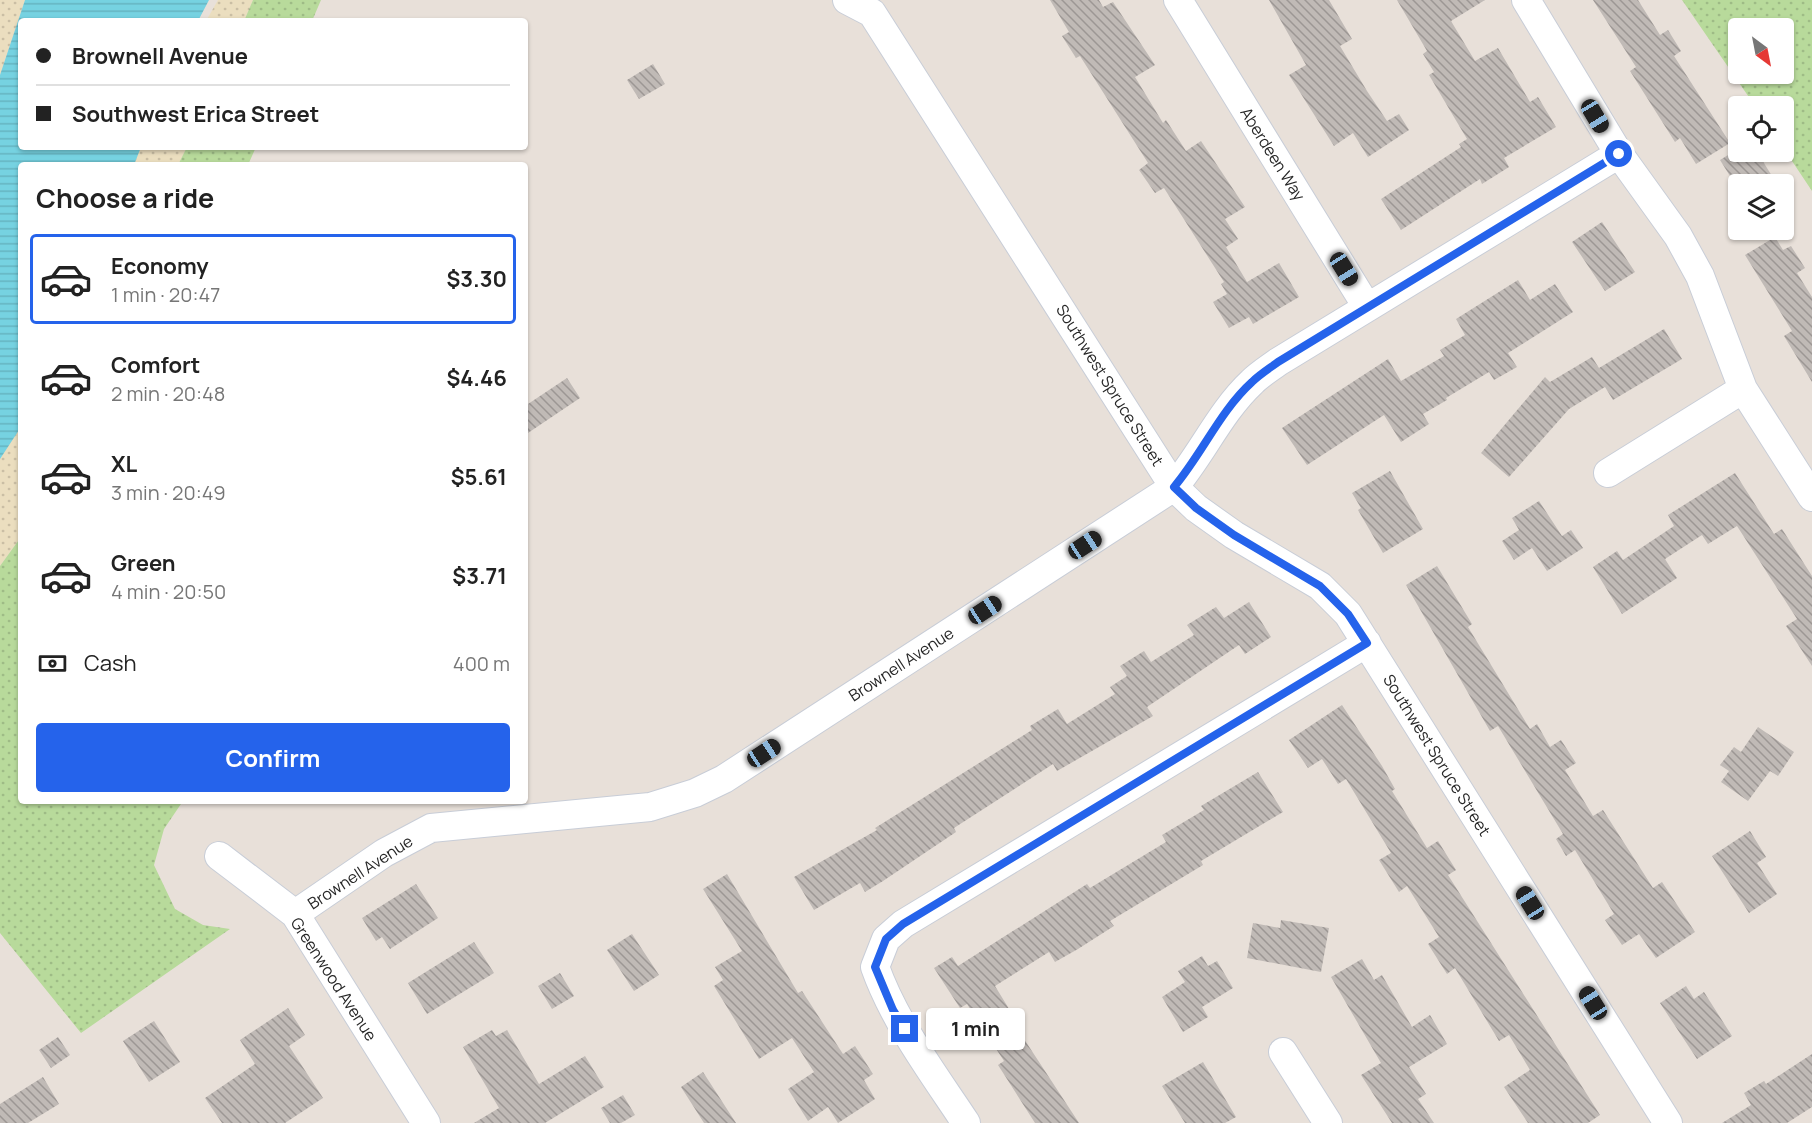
<!DOCTYPE html>
<meta charset="utf-8">
<style>
:root{--surface:#fff;--page:#f6f6f6;--text:#222;--muted:#767676;--line:#e0e0e0;--accent:#2563eb}
body{margin:0;font-family:Manrope,sans-serif;background:var(--page);color:var(--text);height:100vh;display:flex;flex-direction:column;font-size:22px;white-space:nowrap}
*{box-sizing:border-box;margin:0}
p{font-size:20px;color:var(--muted)}
.icon{flex:none;width:33px;height:33px;fill:none;stroke:currentColor;stroke-width:2;stroke-linecap:round;stroke-linejoin:round}
.map{position:relative;flex:1;overflow:hidden}
.details{position:absolute;left:18px;top:162px;width:510px;height:642px;display:flex;flex-direction:column;background:var(--surface);border-radius:6px;box-shadow:0 2px 4px #0004}
.details>*{flex:none}
.hud{position:absolute;left:18px;top:18px;width:510px;height:132px;border-radius:6px;box-shadow:0 2px 4px #0004;display:grid;align-content:center;height:132px;padding:0 18px;background:var(--surface)}
.needle{width:39px;rotate:148deg}
.buttons{position:absolute;left:1728px;top:18px;display:grid;gap:12px}
.buttons a{display:grid;place-items:center;width:66px;height:66px;border-radius:6px;background:var(--surface);box-shadow:0 2px 4px #0004;font-size:30px}
.end{position:absolute;width:27px;height:27px;margin:-14px;border:8px solid #2563eb;background:#fff;box-shadow:0 0 0 3px #fff}
.from{border-radius:50%}
.bubble{position:absolute;height:42px;border-radius:6px;background:var(--surface);box-shadow:0 2px 4px #0004;font-size:20px;font-weight:700;line-height:42px;text-align:center}
.car{position:absolute;width:18px;height:36px;margin:-18px -9px;border-radius:8px;box-shadow:0 0 4px 2px #0007;background:linear-gradient(#222 24%,#8ab4d8 0 40%,#222 0 76%,#8ab4d8 0 86%,#222 0)}
.hud b{display:flex;align-items:center;gap:21px;height:57px;font-size:22px}
.hud b+b{border-top:2px solid var(--line)}
.hud i{width:15px;height:15px;background:var(--text)}
ul{padding:0;list-style:none}
li{display:flex;align-items:center;gap:18px;height:90px;margin:0 12px 9px;padding:0 6px;border:3px solid transparent;border-radius:6px}
li div{flex:1}
li b{display:block;font-size:22px}
li em{font-style:normal;font-weight:700}
li.active{border-color:var(--accent)}
li>.icon{width:54px;height:54px;stroke-width:1.5}
h2{padding:0 18px;font-size:27px;line-height:72px}
.pay{display:flex;align-items:center;gap:15px;height:66px;padding:0 18px;font-size:22px}
.pay p{margin-inline-start:auto}
.primary-button{display:flex;gap:12px;margin-top:auto;padding:12px 18px}
.primary-button a{flex:1;height:69px;border-radius:6px;background:var(--accent);color:#fff;font-size:24px;font-weight:700;line-height:69px;text-align:center}
.map>svg:first-child{display:block}
</style>
<div class="map">
<svg width="1812" height="1123" viewBox="0 0 1812 1123">
<defs>
<pattern id="sand-dots" width="8" height="8" patternUnits="userSpaceOnUse" patternTransform="scale(1.5)"><rect width="8" height="8" fill="#ebdebf"/><path d="M2 2h.1M6 6h.1" fill="none" stroke="#cabea4" stroke-width="1.8" stroke-linecap="round"/></pattern>
<pattern id="park-dots" width="8" height="8" patternUnits="userSpaceOnUse" patternTransform="scale(1.5)"><rect width="8" height="8" fill="#b8da9b"/><path d="M2 2h.1M6 6h.1" fill="none" stroke="#9ebb86" stroke-width="1.8" stroke-linecap="round"/></pattern>
<pattern id="water-rules" width="6" height="5" patternUnits="userSpaceOnUse" patternTransform="scale(1.5)"><rect width="6" height="5" fill="#76d2e1"/><path d="M0 2.5h6" fill="none" stroke="#66b4c1"/></pattern>
<pattern id="building-back-hatch" width="6" height="6" patternUnits="userSpaceOnUse" patternTransform="scale(1.5)"><rect width="6" height="6" fill="#c0bab6"/><path d="M-1 5l2 2M0 0l6 6M5-1l2 2" fill="none" stroke="#9c9794"/></pattern>
</defs>
<rect width="100%" height="100%" fill="#e8e0d9"/>
<!-- sand -->
<path fill="url(#sand-dots)" d="M0 0H25L0 75Z
M218 0H253L244 21H206Z
M135 147H187L178 165H125Z
M21 350V537L0 566V387Z"/>
<!-- park -->
<path fill="url(#park-dots)" fill-rule="evenodd" d="M253 0H321L312 21H244Z
M1682 0H1812V191L1784 149V106H1755ZM1784 28V74H1738V28Z
M187 147H256L248 165H178Z
M21 537V801H183L164 829 154 865 175 909 203 925 230 929 81 1033 0 933V566Z"/>
<!-- water -->
<path fill="url(#water-rules)" d="M25 0H209L198 21H21V147H141L134 165H21V427L0 459V75Z"/>
<!-- building -->
<path fill="url(#building-back-hatch)" d="M1050 0H1099L1103 7 1113 2 1155 65 1135 77 1163 123 1166 120 1186 151 1201 141 1245 207 1225 219 1238 239 1226 247 1247 282 1279 263 1299 297 1253 324 1249 317 1229 328 1213 302 1227 294 1221 284 1224 282 1164 188 1155 193 1139 170 1148 163 1080 56 1076 58 1062 36 1069 32Z
M1269 0H1329L1352 39 1340 46 1367 91 1387 121 1399 114 1409 130 1368 157 1353 133 1334 146 1289 75 1306 65Z
M1397 0H1485L1451 21 1475 61 1498 48 1530 102 1538 97 1556 127 1504 158 1509 167 1482 184 1480 179 1401 230 1381 199 1461 147 1459 144 1467 139 1429 75 1434 72 1423 54 1427 51Z
M1593 0H1638L1660 35 1668 30 1681 51 1674 56 1730 143 1696 164 1680 138 1675 142 1630 71 1636 67Z
M653 64 665 84 639 99 627 80Z
M1733 152H1757L1777 184H1735L1720 160Z
M1602 222 1635 272 1605 291 1572 242Z
M1775 237 1783 250 1791 246 1805 268 1797 273 1812 297V382L1784 336 1792 331 1745 255Z
M1518 280 1530 300 1555 284 1573 312 1508 353 1517 367 1494 380 1489 372 1446 398 1447 400 1423 414 1429 424 1401 442 1384 415 1307 465 1282 428 1388 359 1401 381 1444 356 1440 350 1465 335 1456 319Z
M1664 329 1682 359 1613 400 1605 387 1569 409 1509 477 1481 453 1545 377 1550 382 1592 357 1599 368Z
M567 378 580 398 525 435V406Z
M1390 471 1423 529 1383 553 1358 510 1361 508 1352 493Z
M1735 473 1774 534 1782 529 1812 576V666L1786 626 1797 619 1737 526 1708 544 1702 535 1665 559 1677 578 1622 614 1593 567 1617 551 1623 560 1674 526 1668 515Z
M1539 501 1562 536 1571 530 1583 548 1547 571 1532 548 1514 560 1502 541 1519 530 1512 518Z
M1437 566 1472 624 1468 627 1530 729 1537 724 1550 747 1561 740 1576 763 1565 770 1593 816 1603 810 1653 888 1662 882 1695 932 1656 958 1639 934 1622 945 1605 920 1614 914 1575 850 1566 856 1556 839 1563 834 1498 726 1490 731 1406 585Z
M1249 602 1271 637 1245 654 1239 645 1147 707 1153 716 1057 771 1053 764 954 828 956 832 883 881 865 892 860 883 814 910 794 877 877 830 875 828 1032 730 1030 726 1058 709 1067 724 1115 694 1110 687 1127 676 1120 666 1144 651 1151 662 1194 635 1187 625 1216 607 1224 618Z
M1342 705 1382 766 1395 789 1392 791 1427 848 1438 841 1456 870 1448 875 1600 1115 1588 1123H1528L1504 1087 1530 1070 1509 1035 1499 1041 1455 968 1447 974 1428 944 1439 937 1407 886 1399 892 1379 860 1391 853 1346 779 1338 784 1322 759 1308 768 1289 740Z
M1758 727 1794 752 1778 776 1770 771 1748 801 1721 782 1729 771 1720 765 1734 747 1741 752Z
M1258 772 1283 812 1201 861 1203 865 1110 921 1114 926 1078 949 1055 962 1049 952 995 986 1014 1017 1011 1019 1079 1123H1035L998 1065 1004 1061 967 1004 960 1008 934 968 952 957 958 966 1087 884 1090 888 1166 842 1162 835 1204 810 1201 806Z
M1750 831 1766 857 1757 863 1777 894 1749 913 1712 856Z
M727 874 798 993 802 991 843 1054 855 1046 873 1074 864 1080 875 1099 838 1123 828 1107 808 1121 788 1089 814 1072 792 1038 759 1059 714 986 723 980 715 967 742 951 703 889Z
M416 884 438 918 390 949 382 937 376 941 362 918Z
M1281 920 1329 928 1321 972 1247 958 1253 923 1280 928Z
M632 934 659 975 634 991 607 950Z
M474 942 494 973 427 1014 408 983Z
M1202 956 1208 966 1217 961 1233 988 1202 1007 1208 1017 1183 1032 1162 997 1185 982 1178 971Z
M1362 959 1374 980 1382 975 1412 1027 1430 1015 1447 1044 1409 1067 1426 1094 1418 1099 1434 1123H1392L1361 1075 1381 1063 1331 977Z
M560 973 574 996 552 1009 538 986Z
M1686 986 1694 999 1704 992 1732 1036 1697 1059 1660 1003Z
M288 1008 305 1035 289 1046 323 1098 285 1123H222L205 1098 255 1064 240 1040Z
M154 1021 180 1062 149 1082 123 1041Z
M492 1030 496 1036 507 1030 539 1084 585 1056 604 1087 545 1123H474L499 1108 463 1047Z
M58 1037 70 1055 51 1068 39 1050Z
M1812 1054V1107L1787 1123H1722L1751 1105 1744 1093 1764 1081 1766 1084Z
M1203 1062 1236 1117 1225 1123H1185L1162 1086Z
M703 1072 736 1123H704L681 1087Z
M43 1077 59 1104 28 1123H0V1104Z
M623 1095 635 1115 621 1123H610L601 1108Z"/>
<g fill="none" stroke-linecap="round" stroke-linejoin="round">
<defs>
<path id="minor" d="M847 0 872 13 1174 487 1196 508 1234 535 1320 586 1348 614 1668 1123
M1178 0 1367 307
M1526 0 1619 154 1678 236 1700 276 1743 389 1812 497
M1608 473 1743 389
M219 856 295 914 426 1123
M295 914 384 853 431 828 650 807 695 793 724 779 1174 487C1202 454 1220 412 1252 382 1260 374 1270 368 1278 362L1619 154
M1283 1052 1328 1123
M966 1123C933 1073 895 1023 875 967L886 939 903 924 1367 643"/>
</defs>
<!-- minor casing -->
<use href="#minor" stroke="#c8cdd7" stroke-width="30"/>
<!-- minor -->
<use href="#minor" stroke="#fff" stroke-width="28"/>
</g>
<g fill="none" stroke-linecap="round" stroke-linejoin="round">
<!-- route -->
<path stroke="#2563eb" stroke-width="8" d="M905 1029 893 1010 875 967 886 939 903 924 1367 643 1348 614 1320 586 1234 535 1196 508 1174 487C1202 454 1220 411 1252 382 1260 374 1270 368 1278 362L1619 154"/>
</g>
<g text-anchor="middle" dominant-baseline="central" stroke-width="4.5" stroke-linejoin="round" paint-order="stroke">
<!-- street labels -->
<g font-size="16" fill="#272727" stroke="#fff">
<text transform="translate(1273 154) rotate(58)">Aberdeen Way</text>
<text transform="translate(1110 385) rotate(58)">Southwest Spruce Street</text>
<text transform="translate(901 664) rotate(-33)">Brownell Avenue</text>
<text transform="translate(1437 755) rotate(58)">Southwest Spruce Street</text>
<text transform="translate(360 872) rotate(-33)">Brownell Avenue</text>
<text transform="translate(334 979) rotate(57)">Greenwood Avenue</text>
</g>
</g>
</svg>
<div class="buttons">
<a><svg class="needle" viewBox="-14 -14 28 28"><path d="M0-13l5 13h-10z" fill="#e53935"/><path d="M0 13l5-13h-10z" fill="#767676"/></svg></a>
<a><svg class="icon" aria-label="locate" viewBox="0 0 24 24"><circle cx="12" cy="12" r="6"/><path d="M12 2v4M12 18v4M2 12h4M18 12h4"/></svg></a>
<a><svg class="icon" aria-label="layers" viewBox="0 0 24 24"><path d="M12 4l9 5-9 5-9-5zM3 14l9 5 9-5"/></svg></a>
</div>
<i class="end from" style="left:1619px;top:154px"></i>
<i class="end" style="left:905px;top:1029px"></i>
<div class="bubble" style="left:926px;top:1008px;width:99px">1 min</div>
<i class="car" style="left:1595px;top:116px;rotate:149deg"></i>
<i class="car" style="left:1344px;top:269px;rotate:148deg"></i>
<i class="car" style="left:1085px;top:545px;rotate:57deg"></i>
<i class="car" style="left:985px;top:610px;rotate:57deg"></i>
<i class="car" style="left:764px;top:753px;rotate:57deg"></i>
<i class="car" style="left:1530px;top:903px;rotate:328deg"></i>
<i class="car" style="left:1593px;top:1003px;rotate:328deg"></i>
<div class="hud">
<b><i class="from"></i>Brownell Avenue</b>
<b><i></i>Southwest Erica Street</b>
</div>
<section class="details">
<h2>Choose a ride</h2>
<ul>
<li class="active"><svg class="icon" aria-label="car" viewBox="0 0 24 24"><path d="M5 17H2v-5l4-1 3-4h7l3 4 3 1v5h-3M9 17h6M6 11h13"/><circle cx="7" cy="17" r="2"/><circle cx="17" cy="17" r="2"/></svg><div><b>Economy</b><p>1 min · 20:47</p></div><em>$3.30</em></li>
<li><svg class="icon" aria-label="car" viewBox="0 0 24 24"><path d="M5 17H2v-5l4-1 3-4h7l3 4 3 1v5h-3M9 17h6M6 11h13"/><circle cx="7" cy="17" r="2"/><circle cx="17" cy="17" r="2"/></svg><div><b>Comfort</b><p>2 min · 20:48</p></div><em>$4.46</em></li>
<li><svg class="icon" aria-label="car" viewBox="0 0 24 24"><path d="M5 17H2v-5l4-1 3-4h7l3 4 3 1v5h-3M9 17h6M6 11h13"/><circle cx="7" cy="17" r="2"/><circle cx="17" cy="17" r="2"/></svg><div><b>XL</b><p>3 min · 20:49</p></div><em>$5.61</em></li>
<li><svg class="icon" aria-label="car" viewBox="0 0 24 24"><path d="M5 17H2v-5l4-1 3-4h7l3 4 3 1v5h-3M9 17h6M6 11h13"/><circle cx="7" cy="17" r="2"/><circle cx="17" cy="17" r="2"/></svg><div><b>Green</b><p>4 min · 20:50</p></div><em>$3.71</em></li>
</ul>
<div class="pay"><svg class="icon" aria-label="cash" viewBox="0 0 24 24"><path d="M3 7h18v10H3z"/><circle cx="12" cy="12" r="2"/></svg>Cash<p>400 m</p></div>
<div class="primary-button"><a>Confirm</a></div>
</section>
</div>
